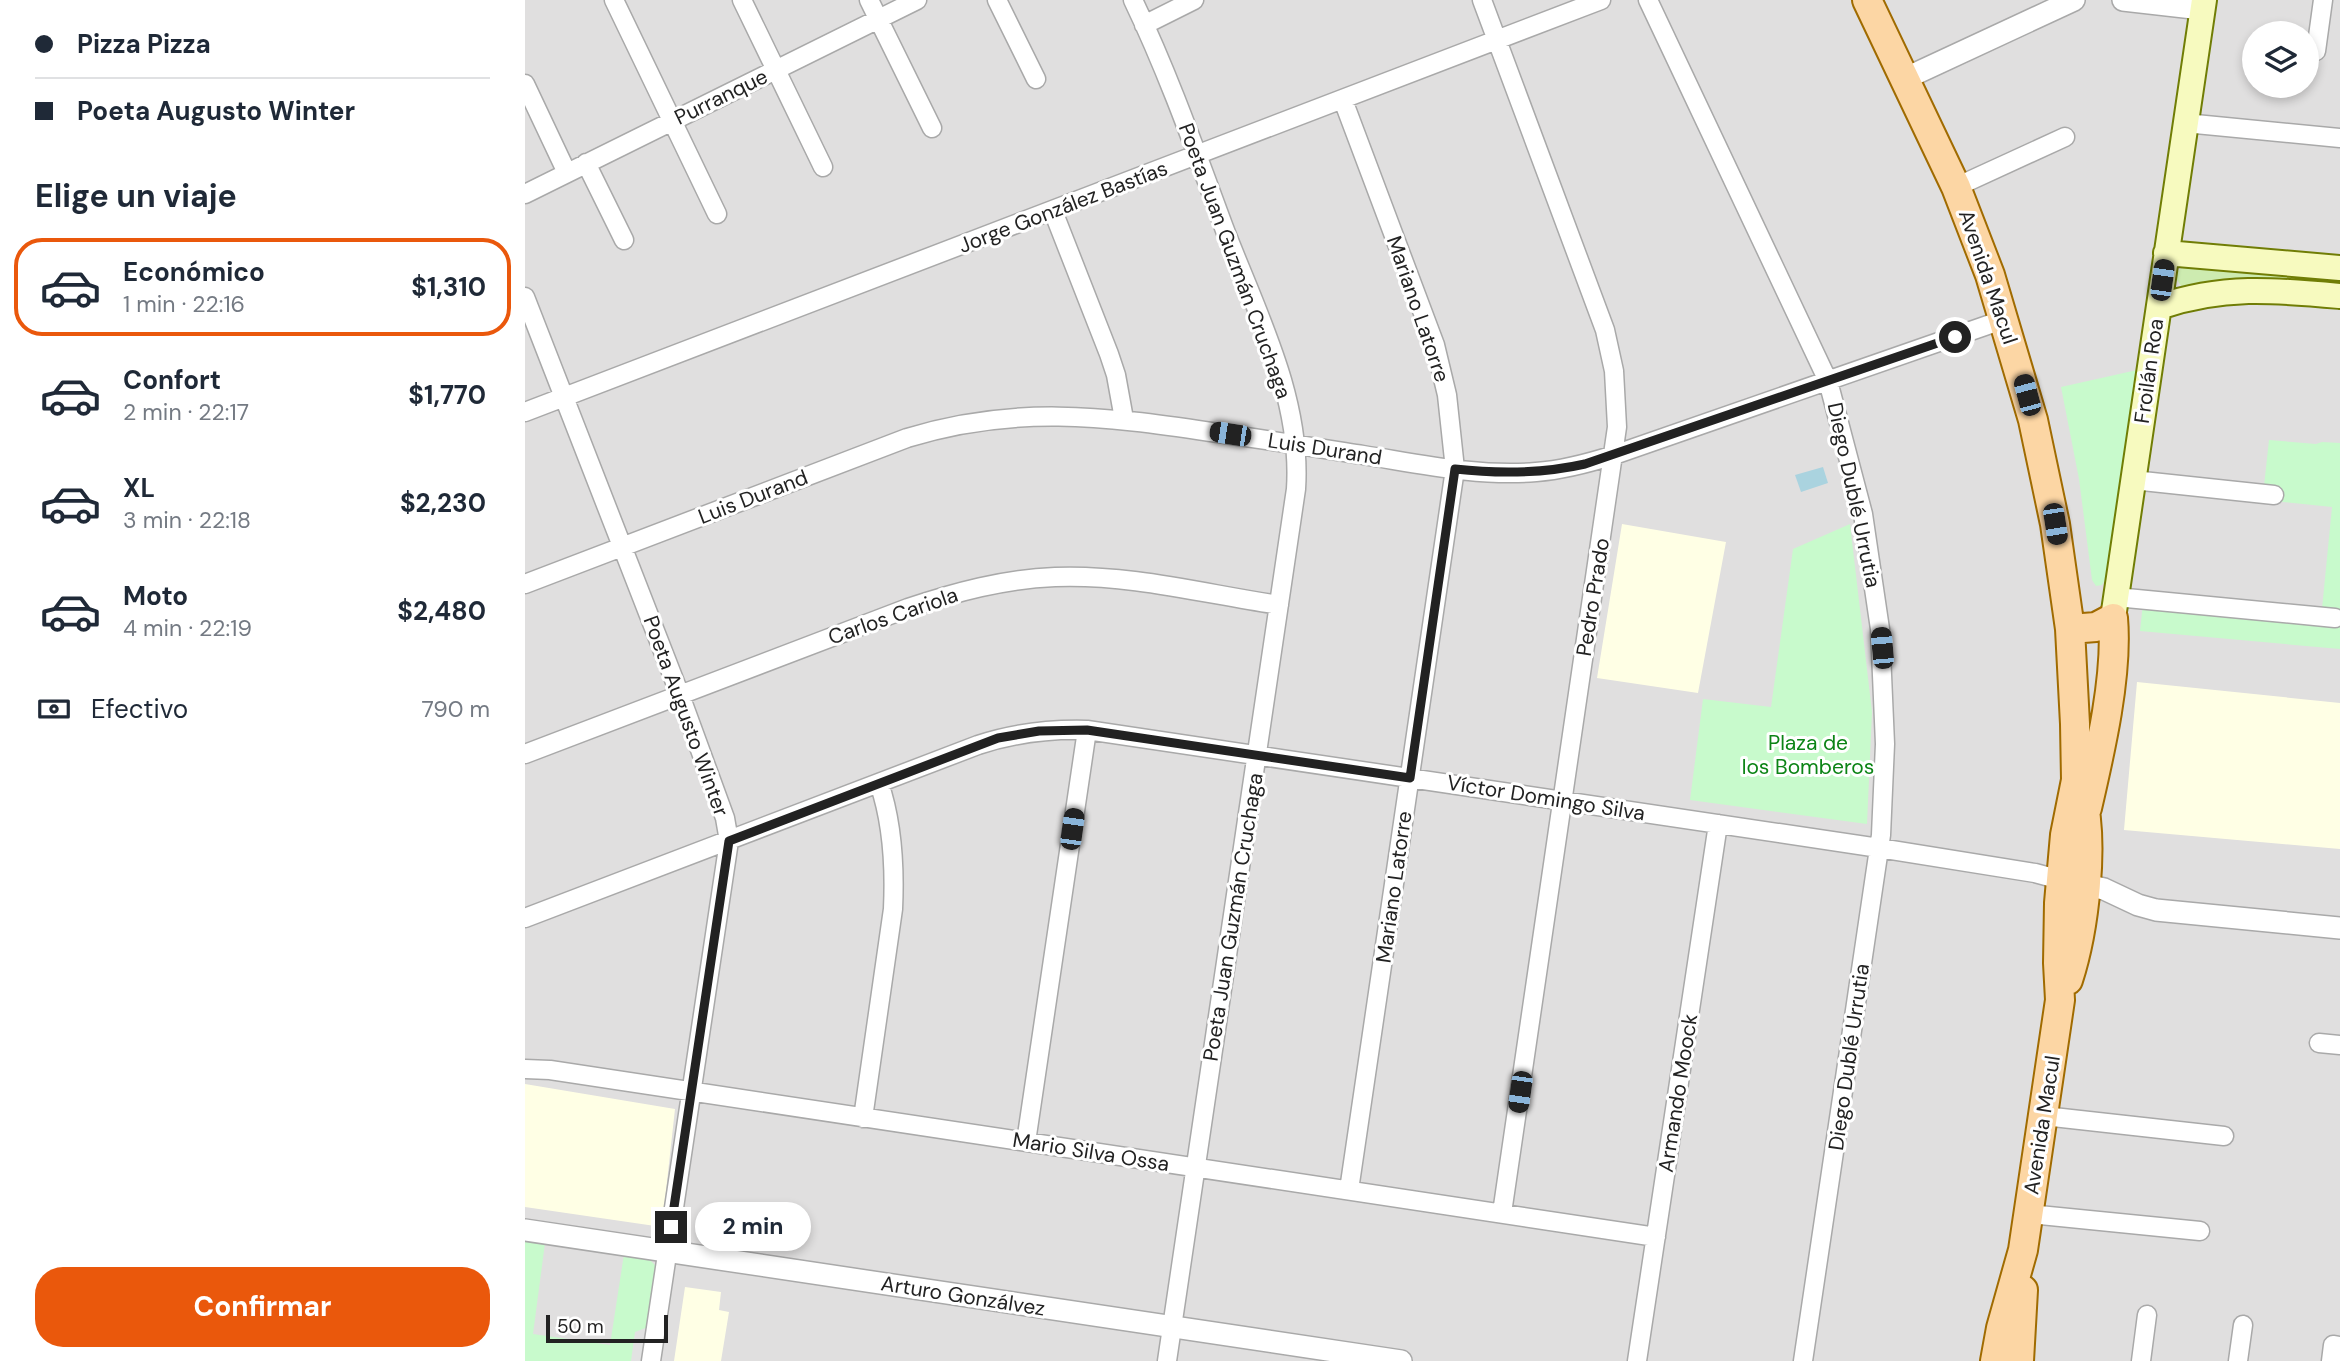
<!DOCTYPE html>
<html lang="es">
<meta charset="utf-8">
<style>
:root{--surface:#fff;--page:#f6f6f7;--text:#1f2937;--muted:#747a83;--line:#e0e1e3;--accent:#ea580c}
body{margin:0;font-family:"DM Sans",sans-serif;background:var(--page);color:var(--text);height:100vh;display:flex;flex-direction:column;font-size:26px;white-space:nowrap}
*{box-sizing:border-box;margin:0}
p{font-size:23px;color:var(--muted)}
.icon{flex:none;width:38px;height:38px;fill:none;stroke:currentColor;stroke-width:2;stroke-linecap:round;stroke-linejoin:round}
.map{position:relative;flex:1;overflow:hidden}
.sheet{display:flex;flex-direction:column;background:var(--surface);width:525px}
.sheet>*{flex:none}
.hud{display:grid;align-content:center;height:154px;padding:0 35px;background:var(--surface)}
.buttons{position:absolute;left:1717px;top:21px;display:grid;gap:14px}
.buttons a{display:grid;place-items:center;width:77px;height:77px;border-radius:50%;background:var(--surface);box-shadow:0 4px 10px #0003;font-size:35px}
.scale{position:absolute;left:21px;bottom:18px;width:122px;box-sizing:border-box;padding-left:7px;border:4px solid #222;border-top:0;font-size:19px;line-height:24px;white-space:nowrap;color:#222;-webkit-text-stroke:5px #fff;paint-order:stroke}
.end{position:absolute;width:32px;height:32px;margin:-16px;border:9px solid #222;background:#fff;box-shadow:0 0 0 4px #fff}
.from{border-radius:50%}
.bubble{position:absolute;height:49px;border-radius:24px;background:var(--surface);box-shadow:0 4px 10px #0003;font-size:23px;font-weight:700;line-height:49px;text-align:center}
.car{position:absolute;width:21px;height:42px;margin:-21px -10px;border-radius:9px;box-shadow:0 0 5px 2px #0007;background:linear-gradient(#222 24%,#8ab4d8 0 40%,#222 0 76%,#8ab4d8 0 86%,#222 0)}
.hud b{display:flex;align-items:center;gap:24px;height:66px;font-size:26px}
.hud b+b{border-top:2px solid var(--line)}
.hud i{width:18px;height:18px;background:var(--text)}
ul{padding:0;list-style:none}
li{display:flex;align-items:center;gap:21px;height:98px;margin:0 14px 10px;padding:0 21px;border:4px solid transparent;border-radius:28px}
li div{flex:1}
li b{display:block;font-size:26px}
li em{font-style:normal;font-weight:700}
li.on{border-color:var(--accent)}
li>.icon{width:63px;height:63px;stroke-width:1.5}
h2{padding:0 35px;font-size:32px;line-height:84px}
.pay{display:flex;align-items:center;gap:18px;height:77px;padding:0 35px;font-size:26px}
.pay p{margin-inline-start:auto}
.cta{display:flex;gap:14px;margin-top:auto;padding:14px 35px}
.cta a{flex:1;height:80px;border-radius:28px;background:var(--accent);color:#fff;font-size:28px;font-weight:700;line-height:80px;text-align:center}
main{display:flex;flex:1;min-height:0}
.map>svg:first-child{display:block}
</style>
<main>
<section class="sheet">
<div class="hud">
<b><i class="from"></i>Pizza Pizza</b>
<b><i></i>Poeta Augusto Winter</b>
</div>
<h2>Elige un viaje</h2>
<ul>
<li class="on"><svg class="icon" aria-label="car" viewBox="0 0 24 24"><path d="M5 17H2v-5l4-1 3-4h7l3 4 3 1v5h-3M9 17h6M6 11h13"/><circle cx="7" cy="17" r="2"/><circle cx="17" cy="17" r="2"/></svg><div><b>Económico</b><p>1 min · 22:16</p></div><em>$1,310</em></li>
<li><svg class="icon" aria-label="car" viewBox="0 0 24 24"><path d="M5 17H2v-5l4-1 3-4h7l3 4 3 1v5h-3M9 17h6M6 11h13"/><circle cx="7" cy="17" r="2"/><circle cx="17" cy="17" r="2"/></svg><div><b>Confort</b><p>2 min · 22:17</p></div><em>$1,770</em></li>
<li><svg class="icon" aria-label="car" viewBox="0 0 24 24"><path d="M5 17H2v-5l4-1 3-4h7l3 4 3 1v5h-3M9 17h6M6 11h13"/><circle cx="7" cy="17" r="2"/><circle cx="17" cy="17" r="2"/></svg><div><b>XL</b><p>3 min · 22:18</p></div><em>$2,230</em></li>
<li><svg class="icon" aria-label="car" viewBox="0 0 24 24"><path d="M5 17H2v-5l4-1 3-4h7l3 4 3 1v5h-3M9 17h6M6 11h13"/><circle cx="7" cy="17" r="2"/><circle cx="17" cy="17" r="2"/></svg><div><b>Moto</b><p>4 min · 22:19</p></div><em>$2,480</em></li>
</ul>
<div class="pay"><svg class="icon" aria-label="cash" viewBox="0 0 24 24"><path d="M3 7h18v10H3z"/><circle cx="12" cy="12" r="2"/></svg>Efectivo<p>790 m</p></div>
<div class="cta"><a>Confirmar</a></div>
</section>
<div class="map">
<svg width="1815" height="1361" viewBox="0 0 1815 1361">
<rect width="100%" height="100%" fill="#f2efe9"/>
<!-- residential -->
<path fill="#e0dfdf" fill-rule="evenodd" d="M0 0H1815V1361H0ZM1729 33H1782V86H1729Z"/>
<!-- education -->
<path fill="#ffffe5" d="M1097 524 1201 542 1173 693 1072 678Z
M1612 682 1815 703V849L1599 830Z
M0 1084 150 1109 137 1227 0 1207Z
M160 1287 196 1292 194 1310 204 1312 196 1361H149Z"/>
<!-- grass -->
<path fill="#cdebb0" d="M1663 262 1815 276V289L1656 286 1651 278 1652 272Z"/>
<!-- park -->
<path fill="#c8facc" d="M1612 370 1583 575 1577 585 1571 586 1567 580 1554 479 1536 387Z
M1744 440 1791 444 1797 442 1815 443V649L1615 631 1618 603 1796 619 1807 507 1749 501 1739 486Z
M1325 524 1347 712 1342 824 1165 800 1178 699 1246 707 1268 549Z
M0 1240 20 1243 8 1334 85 1345 99 1254 123 1258 132 1267 118 1361H0Z"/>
<!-- parking -->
<path fill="#e2e2e2" d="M123 1327 118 1361H106L110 1332Z"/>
<!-- water -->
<path fill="#aad3df" d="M1298 467 1303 483 1276 492 1270 475Z"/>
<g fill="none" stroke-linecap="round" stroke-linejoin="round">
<defs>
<path id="minor" d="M89 0 192 214
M217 0 298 167
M344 0 407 128
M472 0 511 79
M608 0C644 75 672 155 701 233 733 315 777 400 771 489L642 1361
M957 0 1080 330 1089 371 1092 427 977 1213
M1123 0 1303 381 1338 514 1355 629 1360 744 1356 835 1278 1361
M619 25 669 0
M1791 51 1798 0
M0 84 42 173
M818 100 910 345 922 395 930 469 824 1190
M1660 123 1815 138
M61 163 99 240
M1431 187 1540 137
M0 194 392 0
M528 211 584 354 591 375 599 419
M0 297 155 695 200 818 204 841 126 1361
M0 412 1076 0
M1608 480 1749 495
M0 584 382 438C488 405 579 416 686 432 737 439 787 447 838 455 895 464 954 477 1011 472 1038 470 1064 463 1089 455L1480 319
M1591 597 1810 618
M0 754 383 608C431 592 479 579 530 577 605 574 680 594 754 605
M0 918 453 745C489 733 524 729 562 730L1354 848 1510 873 1536 880
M1794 1043 1815 1045
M0 1069 25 1070 1131 1237
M1519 1116 1699 1136
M338 1118 368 909C370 866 368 824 354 783
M501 1142 562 730
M1504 1214 1675 1231
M1112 1361 1193 824
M1616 1361 1622 1315
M1713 1361 1718 1325
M1806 1361 1808 1345 1815 1346"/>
<path id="tertiary" d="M1598 0 1677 9
M1379 79 1549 0
M1548 882 1579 889 1613 905 1631 910 1815 928
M0 1230 876 1361"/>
<path id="secondary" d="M1641 253 1815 268
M1634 307C1697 285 1750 290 1815 296
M1588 618 1679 0"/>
<path id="primary" d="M1342 0 1431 187 1465 275 1508 420 1530 524 1545 629 1550 724 1551 780 1540 835 1534 903 1533 963 1535 1000 1498 1250 1476 1328 1470 1361
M1545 629 1571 627 1588 618C1593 675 1575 752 1562 808
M1543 980C1559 931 1570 842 1556 792
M1494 1361 1498 1290"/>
</defs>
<!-- minor casing -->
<use href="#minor" stroke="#a9a9a9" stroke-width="21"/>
<!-- tertiary casing -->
<use href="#tertiary" stroke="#a9a9a9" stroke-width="24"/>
<!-- secondary casing -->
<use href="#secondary" stroke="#707d05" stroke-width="28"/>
<!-- primary casing -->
<use href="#primary" stroke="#a06b00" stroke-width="32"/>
<!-- minor -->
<use href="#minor" stroke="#fff" stroke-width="18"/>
<!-- tertiary -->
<use href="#tertiary" stroke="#fff" stroke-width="21"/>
<!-- secondary -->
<use href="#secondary" stroke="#f7fabf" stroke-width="24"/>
<!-- primary -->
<use href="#primary" stroke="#fcd6a4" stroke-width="28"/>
</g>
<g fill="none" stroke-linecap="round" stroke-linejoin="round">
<!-- route -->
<path stroke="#222" stroke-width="9" d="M146 1227 204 841 473 738 514 731 562 730 885 778 930 469C975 474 1016 474 1060 464L1430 337"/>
</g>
<g text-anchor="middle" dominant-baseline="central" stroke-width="6" stroke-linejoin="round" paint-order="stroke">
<!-- street labels -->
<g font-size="21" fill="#222" stroke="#fff">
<text transform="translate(196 97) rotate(-26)">Purranque</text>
<text transform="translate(538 207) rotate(-21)">Jorge González Bastías</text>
<text transform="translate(710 261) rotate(70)">Poeta Juan Guzmán Cruchaga</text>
<text transform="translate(1463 277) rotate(71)">Avenida Macul</text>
<text transform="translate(893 309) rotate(71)">Mariano Latorre</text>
<text transform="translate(1624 371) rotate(-82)">Froilán Roa</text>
<text transform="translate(800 449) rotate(9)">Luis Durand</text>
<text transform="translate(1329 495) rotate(78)">Diego Dublé Urrutia</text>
<text transform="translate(228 497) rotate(-21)">Luis Durand</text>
<text transform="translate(1068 597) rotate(-81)">Pedro Prado</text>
<text transform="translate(368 616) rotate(-19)">Carlos Cariola</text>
<text transform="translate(161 716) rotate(70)">Poeta Augusto Winter</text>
<text transform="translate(1021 798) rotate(9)">Víctor Domingo Silva</text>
<text transform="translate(869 887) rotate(-82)">Mariano Latorre</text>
<text transform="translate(708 917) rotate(-81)">Poeta Juan Guzmán Cruchaga</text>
<text transform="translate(1324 1057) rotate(-82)">Diego Dublé Urrutia</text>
<text transform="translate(1153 1093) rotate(-81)">Armando Moock</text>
<text transform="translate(1517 1125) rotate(-81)">Avenida Macul</text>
<text transform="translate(566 1152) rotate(9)">Mario Silva Ossa</text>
<text transform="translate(438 1296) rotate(9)">Arturo Gonzálvez</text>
</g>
<!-- park labels -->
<g font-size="21" fill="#0c8416" stroke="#fff">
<text x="1283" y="743">Plaza de<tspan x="1283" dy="24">los Bomberos</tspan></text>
</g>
</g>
</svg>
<div class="buttons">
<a><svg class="icon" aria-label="layers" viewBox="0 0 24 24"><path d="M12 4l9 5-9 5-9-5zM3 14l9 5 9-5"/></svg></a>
</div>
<div class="scale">50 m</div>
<i class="end from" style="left:1430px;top:337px"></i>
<i class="end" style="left:146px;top:1227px"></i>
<div class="bubble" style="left:170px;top:1202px;width:116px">2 min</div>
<i class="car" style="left:1637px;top:280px;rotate:8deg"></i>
<i class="car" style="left:1502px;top:395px;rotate:345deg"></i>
<i class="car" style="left:705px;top:434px;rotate:279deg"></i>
<i class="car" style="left:1530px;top:524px;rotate:171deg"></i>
<i class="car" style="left:1357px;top:648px;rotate:355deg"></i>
<i class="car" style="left:547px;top:829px;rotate:8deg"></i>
<i class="car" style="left:995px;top:1092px;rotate:188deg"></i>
</div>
</main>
